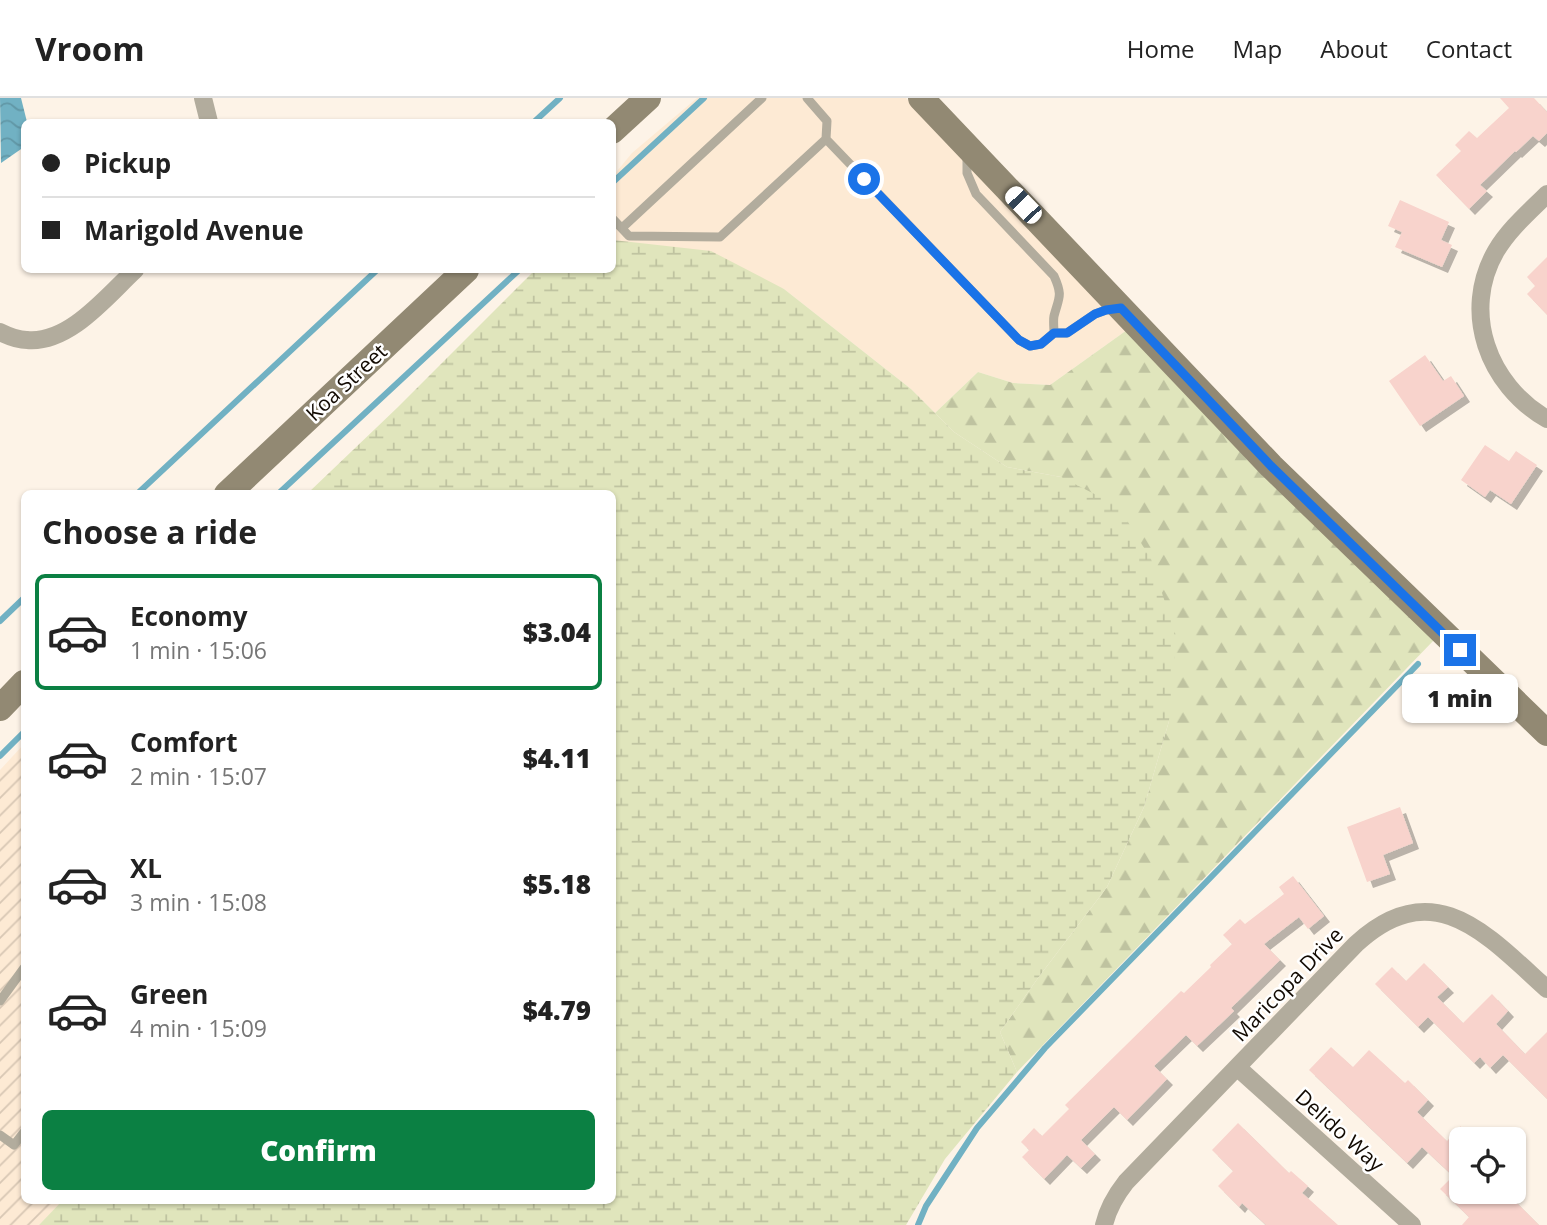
<!DOCTYPE html>
<meta charset="utf-8">
<style>
:root{--surface:#fff;--page:#f6f6f6;--text:#222;--muted:#767676;--line:#e0e0e0;--accent:#0b8043}
body{margin:0;font-family:"Open Sans",sans-serif;background:var(--page);color:var(--text);height:100vh;display:flex;flex-direction:column;font-size:26px;white-space:nowrap}
*{box-sizing:border-box;margin:0}
p{font-size:23px;color:var(--muted)}
.icon{flex:none;width:38px;height:38px;fill:none;stroke:currentColor;stroke-width:2;stroke-linecap:round;stroke-linejoin:round}
.map{position:relative;flex:1;overflow:hidden}
.drawer{position:absolute;left:21px;top:392px;width:595px;height:714px;display:flex;flex-direction:column;background:var(--surface);border-radius:10px;box-shadow:0 2px 5px #0004}
.drawer>*{flex:none}
.guide{position:absolute;left:21px;top:21px;width:595px;height:154px;border-radius:10px;box-shadow:0 2px 5px #0004;display:grid;align-content:center;height:154px;padding:0 21px;background:var(--surface)}
.controls{position:absolute;left:1449px;top:1029px;display:grid;gap:14px}
.controls a{display:grid;place-items:center;width:77px;height:77px;border-radius:10px;background:var(--surface);box-shadow:0 2px 5px #0004;font-size:35px}
.end{position:absolute;width:32px;height:32px;margin:-16px;border:9px solid #1a73e8;background:#fff;box-shadow:0 0 0 4px #fff}
.from{border-radius:50%}
.bubble{position:absolute;height:49px;border-radius:10px;background:var(--surface);box-shadow:0 2px 5px #0004;font-size:23px;font-weight:800;line-height:49px;text-align:center}
.car{position:absolute;width:21px;height:42px;margin:-21px -10px;border-radius:9px;box-shadow:0 0 5px 2px #0007;background:linear-gradient(#fff 24%,#345 0 40%,#fff 0 76%,#345 0 86%,#fff 0)}
.guide b{display:flex;align-items:center;gap:24px;height:66px;font-size:26px}
.guide b+b{border-top:2px solid var(--line)}
.guide i{width:18px;height:18px;background:var(--text)}
ul{padding:0;list-style:none}
li{display:flex;align-items:center;gap:21px;height:116px;margin:0 14px 10px;padding:0 7px;border:4px solid transparent;border-radius:10px}
li div{flex:1}
li b{display:block;font-size:26px}
li em{font-style:normal;font-weight:800}
li.active{border-color:var(--accent)}
li>.icon{width:63px;height:63px;stroke-width:1.5}
h2{padding:0 21px;font-size:32px;line-height:84px}
.action{display:flex;gap:14px;margin-top:auto;padding:14px 21px}
.action a{flex:1;height:80px;border-radius:10px;background:var(--accent);color:#fff;font-size:28px;font-weight:800;line-height:80px;text-align:center}
header{display:flex;align-items:center;gap:42px;box-sizing:border-box;height:98px;padding:0 35px;background:var(--surface);border-bottom:2px solid var(--line)}
header strong{font-size:33px}
nav{display:flex;gap:38px;margin-inline-start:auto;font-size:24px}
.map>svg:first-child{display:block}
</style>
<header>
<strong>Vroom</strong>
<nav><a>Home</a><a>Map</a><a>About</a><a>Contact</a></nav>
</header>
<div class="map">
<svg width="1547" height="1127" viewBox="0 0 1547 1127">
<defs>
<pattern id="industrial-furrows" width="10" height="10" patternUnits="userSpaceOnUse" patternTransform="scale(1.75)"><rect width="10" height="10" fill="#fdead4"/><path d="M-1 1l2-2M0 10L10 0M9 11l2-2" fill="none" stroke="#d8c7b4"/></pattern>
<pattern id="forest-firs" width="22" height="20" patternUnits="userSpaceOnUse" patternTransform="scale(1.75)"><rect width="22" height="20" fill="#e0e5bc"/><path d="M5 1l3.5 6h-7zM16 11l3.5 6h-7z" fill="#bfc3a0"/></pattern>
<pattern id="wetland-marsh" width="20" height="14" patternUnits="userSpaceOnUse" patternTransform="scale(1.75)"><rect width="20" height="14" fill="#e0e5bc"/><path d="M1 5h8M5 5V1M11 12h8M15 12V8" fill="none" stroke="#bfc3a0"/></pattern>
<pattern id="water-waves" width="16" height="10" patternUnits="userSpaceOnUse" patternTransform="scale(1.75)"><rect width="16" height="10" fill="#71b1c3"/><path d="M0 5q4-4 8 0t8 0" fill="none" stroke="#6197a6"/></pattern>
<filter id="shadow"><feDropShadow dx="6" dy="6" stdDeviation="0" flood-color="#0004"/></filter>
</defs>
<rect width="100%" height="100%" fill="#fdf3e7"/>
<!-- built -->
<path fill="#fdead4" d="M697 0H906L1127 232 1050 287 1013 285 978 274 935 315 911 291 784 191 613 142V78L632 55Z"/>
<!-- industrial -->
<path fill="url(#industrial-furrows)" d="M24 646V1102L63 1103 39 1127H0V672Z"/>
<!-- forest -->
<path fill="url(#forest-firs)" d="M1127 232 1434 542 1017 974 1000 934 1038 880 1107 789 1144 709 1169 623 1061 379 1007 369 954 334 935 315 978 274 1013 285 1050 287Z"/>
<!-- wetland -->
<path fill="url(#wetland-marsh)" d="M613 142 711 153 784 191 911 291 954 334 1007 369 1061 379 1118 408 1151 461 1176 538 1169 623 1144 709 1107 789 1038 880 1000 934 1017 974 945 1061 906 1127H39L63 1102H612V396L308 395 398 309 533 174 536 172H612Z"/>
<!-- water -->
<path fill="url(#water-waves)" d="M0 0H21L27 24H24V49L1 65Z"/>
<g fill="none" stroke-linecap="round" stroke-linejoin="round">
<!-- stream -->
<path stroke="#71b1c3" stroke-width="6" d="M534 24 560 0
M612 85 704 0
M137 396 377 172
M278 396 519 172
M0 523 24 500
M0 658 24 634
M918 1127 926 1108 977 1030 1045 950 1418 566"/>
</g>
<!-- building -->
<path fill="#f8d3cc" filter="url(#shadow)" d="M1500 0H1534L1547 14V35L1539 43 1533 38 1516 54 1515 53 1480 87 1487 93 1469 111 1436 77 1461 53 1455 47 1469 33 1477 40 1509 10Z
M1400 102 1449 124 1441 142 1452 147 1442 169 1395 149 1402 134 1388 128Z
M1547 159V217L1527 196 1535 188 1527 179Z
M1425 257 1443 283 1451 278 1464 298 1420 328 1389 283Z
M1485 347 1509 363 1516 353 1537 367 1511 406 1490 392 1485 399 1461 382Z
M1400 709 1413 745 1383 757 1390 776 1367 784 1347 729Z
M1293 778 1324 818 1308 831 1299 819 1264 846 1280 862 1231 910 1234 913 1197 948 1186 937 1154 968 1167 981 1127 1022 1114 1009 1081 1042 1095 1056 1081 1070 1067 1057 1044 1081 1022 1059 1029 1052 1021 1044 1034 1030 1042 1038 1069 1011 1065 1007 1181 893 1184 895 1211 869 1210 867 1232 846 1223 837 1240 821 1245 826 1284 796 1279 789Z
M1424 865 1448 889 1437 899 1463 925 1492 896 1508 913 1496 926 1525 956 1547 934V1001L1503 957 1490 970 1480 959 1474 965 1428 919 1418 929 1375 886 1392 869 1406 883Z
M1331 949 1353 969 1369 952 1405 985 1408 982 1428 1002 1417 1014 1447 1043 1461 1028V1094H1506L1539 1127H1462L1469 1119 1440 1091 1453 1078 1422 1049 1407 1065 1309 972Z
M1238 1025 1289 1075 1291 1073 1308 1088 1302 1095 1338 1127H1266L1242 1105 1239 1109 1218 1088 1233 1073 1212 1052Z"/>
<g fill="none" stroke-linecap="round" stroke-linejoin="round">
<!-- lane -->
<path stroke="#b2ac9d" stroke-width="9" d="M807 0 827 23 826 41
M967 55V75L976 96 1054 178C1063 198 1059 199 1054 218 1053 223 1054 230 1054 235
M612 120 629 138 720 139 826 41 1019 242 1030 248 1041 246 1054 235H1067L1095 216 1106 212 1117 211
M622 130 762 0
M0 903 24 870
M0 1037 14 1047 24 1034"/>
<!-- street -->
<path stroke="#b2ac9d" stroke-width="18" d="M203 0 209 24
M1547 96C1529 114 1509 131 1496 153 1461 214 1488 287 1547 321
M0 234C8 238 17 242 27 242 69 246 107 198 135 172
M1238 970 1412 1127
M1104 1127C1108 1110 1115 1098 1126 1084L1356 846C1434 774 1488 838 1547 891"/>
<!-- secondary -->
<path stroke="#928973" stroke-width="26" d="M921 0 1271 368 1547 635
M612 33 648 0
M227 396 466 172
M0 610 24 585"/>
</g>
<g fill="none" stroke-linecap="round" stroke-linejoin="round">
<!-- route -->
<path stroke="#1a73e8" stroke-width="9" d="M864 81 1019 242 1030 248 1041 246 1054 235H1067L1095 216 1106 212 1121 210 1271 368 1460 552"/>
</g>
<g text-anchor="middle" dominant-baseline="central" stroke-width="5" stroke-linejoin="round" paint-order="stroke">
<!-- street labels -->
<g font-size="21" fill="#120a02" stroke="#fff">
<text transform="translate(346 284) rotate(-43)">Koa Street</text>
<text transform="translate(1287 886) rotate(-46)">Maricopa Drive</text>
<text transform="translate(1340 1032) rotate(42)">Delido Way</text>
</g>
</g>
</svg>
<div class="controls">
<a><svg class="icon" aria-label="locate" viewBox="0 0 24 24"><circle cx="12" cy="12" r="6"/><path d="M12 2v4M12 18v4M2 12h4M18 12h4"/></svg></a>
</div>
<i class="end from" style="left:864px;top:81px"></i>
<i class="end" style="left:1460px;top:552px"></i>
<div class="bubble" style="left:1402px;top:576px;width:116px">1 min</div>
<i class="car" style="left:1023px;top:107px;rotate:316deg"></i>
<div class="guide">
<b><i class="from"></i>Pickup</b>
<b><i></i>Marigold Avenue</b>
</div>
<section class="drawer">
<h2>Choose a ride</h2>
<ul>
<li class="active"><svg class="icon" aria-label="car" viewBox="0 0 24 24"><path d="M5 17H2v-5l4-1 3-4h7l3 4 3 1v5h-3M9 17h6M6 11h13"/><circle cx="7" cy="17" r="2"/><circle cx="17" cy="17" r="2"/></svg><div><b>Economy</b><p>1 min · 15:06</p></div><em>$3.04</em></li>
<li><svg class="icon" aria-label="car" viewBox="0 0 24 24"><path d="M5 17H2v-5l4-1 3-4h7l3 4 3 1v5h-3M9 17h6M6 11h13"/><circle cx="7" cy="17" r="2"/><circle cx="17" cy="17" r="2"/></svg><div><b>Comfort</b><p>2 min · 15:07</p></div><em>$4.11</em></li>
<li><svg class="icon" aria-label="car" viewBox="0 0 24 24"><path d="M5 17H2v-5l4-1 3-4h7l3 4 3 1v5h-3M9 17h6M6 11h13"/><circle cx="7" cy="17" r="2"/><circle cx="17" cy="17" r="2"/></svg><div><b>XL</b><p>3 min · 15:08</p></div><em>$5.18</em></li>
<li><svg class="icon" aria-label="car" viewBox="0 0 24 24"><path d="M5 17H2v-5l4-1 3-4h7l3 4 3 1v5h-3M9 17h6M6 11h13"/><circle cx="7" cy="17" r="2"/><circle cx="17" cy="17" r="2"/></svg><div><b>Green</b><p>4 min · 15:09</p></div><em>$4.79</em></li>
</ul>
<div class="action"><a>Confirm</a></div>
</section>
</div>
